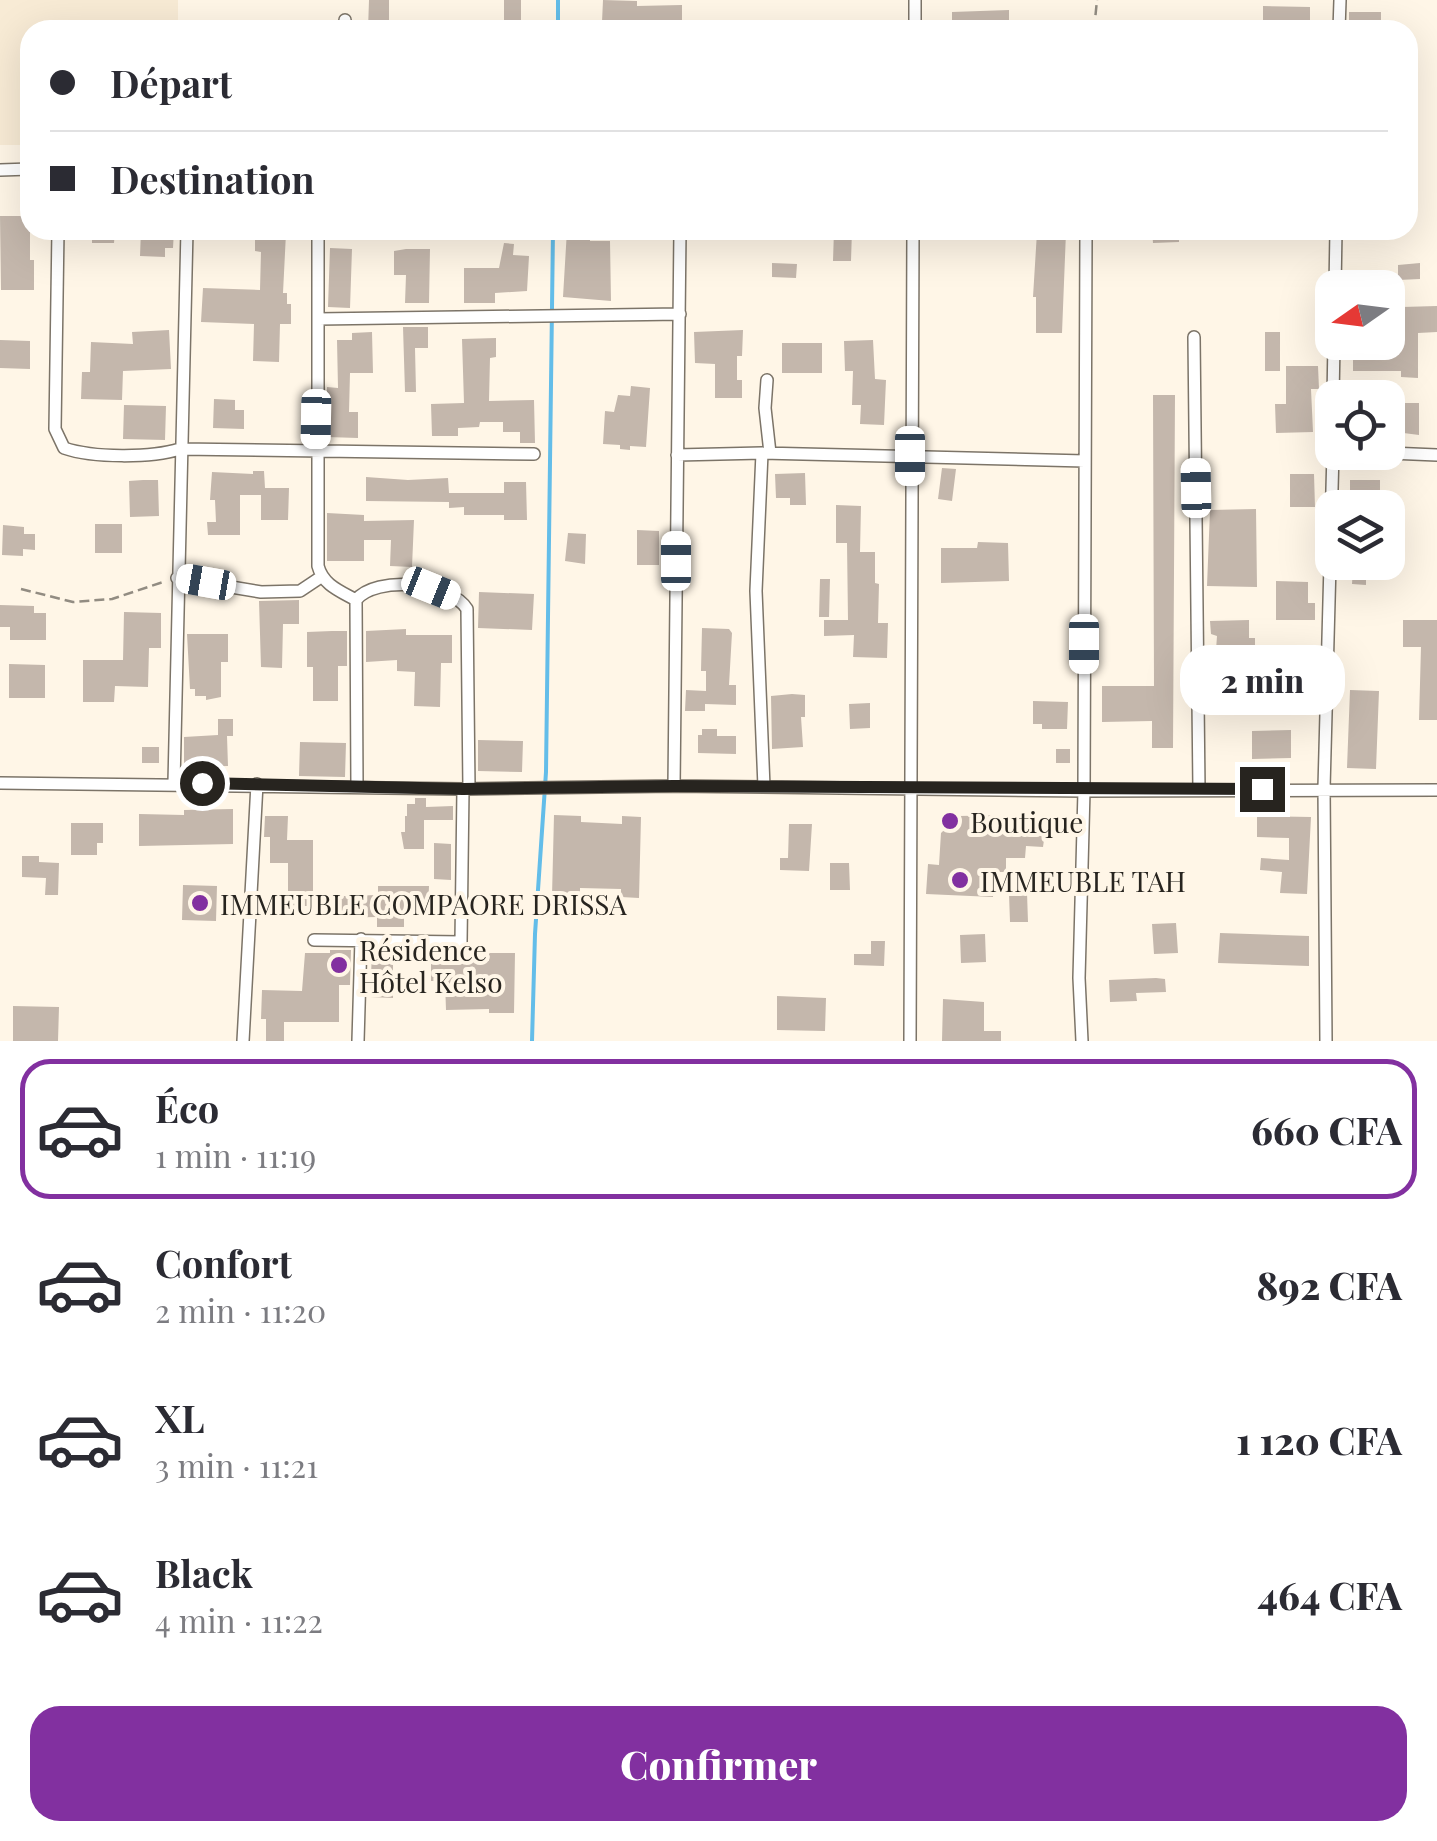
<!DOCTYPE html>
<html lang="fr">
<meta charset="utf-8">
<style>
:root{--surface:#fff;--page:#f2f2f3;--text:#2b2b33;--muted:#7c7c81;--line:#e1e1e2;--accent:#8230a0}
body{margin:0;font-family:"Playfair Display",serif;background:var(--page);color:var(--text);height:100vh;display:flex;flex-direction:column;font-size:38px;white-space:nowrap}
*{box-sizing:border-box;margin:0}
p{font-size:32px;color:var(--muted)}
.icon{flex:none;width:55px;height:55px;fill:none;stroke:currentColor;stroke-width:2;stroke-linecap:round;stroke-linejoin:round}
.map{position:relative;height:1041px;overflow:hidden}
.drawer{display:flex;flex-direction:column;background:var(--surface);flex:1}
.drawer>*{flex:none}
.top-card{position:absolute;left:20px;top:20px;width:1398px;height:220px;border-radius:30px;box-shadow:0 10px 40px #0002;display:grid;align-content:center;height:220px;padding:0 30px;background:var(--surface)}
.needle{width:65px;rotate:256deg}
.tools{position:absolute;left:1315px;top:270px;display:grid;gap:20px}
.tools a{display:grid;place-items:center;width:90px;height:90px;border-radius:20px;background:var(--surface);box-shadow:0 10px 40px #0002;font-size:50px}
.end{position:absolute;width:45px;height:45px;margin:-22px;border:12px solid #27241f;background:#fff;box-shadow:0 0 0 5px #fff}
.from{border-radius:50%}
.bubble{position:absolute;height:70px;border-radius:30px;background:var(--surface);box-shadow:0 10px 40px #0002;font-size:32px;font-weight:800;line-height:70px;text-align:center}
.car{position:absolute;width:30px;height:60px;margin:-30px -15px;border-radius:12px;box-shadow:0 0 8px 2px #0007;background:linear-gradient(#fff 24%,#345 0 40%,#fff 0 76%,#345 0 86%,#fff 0)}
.top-card b{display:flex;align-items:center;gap:35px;height:95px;font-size:38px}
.top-card b+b{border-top:2px solid var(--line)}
.top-card i{width:25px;height:25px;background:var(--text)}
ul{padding:18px 0 0;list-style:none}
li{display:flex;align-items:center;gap:30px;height:140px;margin:0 20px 15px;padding:0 10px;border:5px solid transparent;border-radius:30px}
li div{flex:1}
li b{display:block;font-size:38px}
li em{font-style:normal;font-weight:800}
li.on{border-color:var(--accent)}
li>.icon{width:90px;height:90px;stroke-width:1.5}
.primary-button{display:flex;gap:20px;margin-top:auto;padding:20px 30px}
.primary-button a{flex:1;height:115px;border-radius:30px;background:var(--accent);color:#fff;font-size:40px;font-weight:800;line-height:115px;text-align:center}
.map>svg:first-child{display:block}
</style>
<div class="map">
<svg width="1437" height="1041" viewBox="0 0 1437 1041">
<rect width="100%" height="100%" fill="#fff6e7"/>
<!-- built -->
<path fill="#f8ebd5" d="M0 0H178V30H30V145H0Z"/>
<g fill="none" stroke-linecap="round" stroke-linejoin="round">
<!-- stream -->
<path stroke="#63bde9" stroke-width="4" d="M558 30V0
M532 1041 535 934 546 772 553 230"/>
</g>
<!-- building -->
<path fill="#c4b7ac" d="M369 0H389V30H368Z
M504 0H521V22H504Z
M603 0 637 1V6L682 5V23L602 22Z
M1263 6 1310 7V30H1263Z
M1009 10V30H952V12Z
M1349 12H1381V30H1349Z
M0 216H30V260H34V290H1Z
M92 230H115L114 243H92Z
M141 230H174L173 248H165V257L140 256Z
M255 230 286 233 283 293H287V304H291V324H280L279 362 253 361 254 324 201 322 203 288 260 290 261 252 255 251Z
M567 230H590V241H610L611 301 563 297Z
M834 230H852L851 261H833Z
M1152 230H1179V242L1153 243Z
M1037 232H1066L1062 333H1036V297H1033Z
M504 243 514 244 513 255 529 256 527 291 495 293V303H464V268H499Z
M330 248 352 249 350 308 328 307Z
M406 249H430L429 303H405L406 275H394V251Z
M772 263 797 264 796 278 772 277Z
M1420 263V279L1398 280V265Z
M1389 302 1402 303V307L1437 306V332L1418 333V378L1401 377V371H1353V347L1388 346Z
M403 327H428V348H415L416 392H405Z
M169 330 171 369 123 371 122 400 81 399 82 372H90L91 342 133 344 132 332Z
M743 330 742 356H737V380H742V398H715V364L695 363 694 332Z
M372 332 373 373H350L349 412H358V438L327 437V387L338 388 337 340H352V333Z
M1265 332H1280V371H1265Z
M496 338V357L490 358 489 401 534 400 535 443H520V432H503V422H480L479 427 458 428V436H432L431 404 464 403 462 339Z
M0 340 30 341V369L0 368Z
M873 340 875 379 886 380 884 425 860 424 861 405H852L853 371H845L844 341Z
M782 343H822V373H782Z
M1286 366H1318L1319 389H1311L1313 432 1276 433 1275 404H1286Z
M631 386 650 388 646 447 630 446V450L620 449V445L603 444 605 411 614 412 618 395 630 396Z
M1153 395H1175L1173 748H1152V721L1102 722V686H1154Z
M214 399 235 400V410H244V429L213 428Z
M1388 403H1419V435L1388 431Z
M124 405 166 406 165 440 123 439Z
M942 468 956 469 952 501 938 499Z
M253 471H264L265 488H289L288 520H261V495H240V535H208L207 522H216L215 500H210L212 472 253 474Z
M805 473 806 505H790V498H776L775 474Z
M1290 474H1314L1315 507H1290Z
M366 477 408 480 448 478 449 493H504V482H526L527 520H504V515H464V507L449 508V502L366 501Z
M143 480H158L159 516 130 517 129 481Z
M1350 480H1380V499H1375V508H1350Z
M836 505 861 506 860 552H875V583L879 584 878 623H888L887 658 853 657 854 635 824 636V620H848L847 543H836Z
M1256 509 1257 587 1207 586 1210 510Z
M327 513 364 515V521L414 520 412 567 390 566 391 540H364V561H327Z
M1388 520H1400L1398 561 1388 562Z
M95 524H122V553H95Z
M3 525 24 527V534H35V550L23 549V556L2 555Z
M637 530 659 531V565H637Z
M568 533 586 534 585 564 565 561Z
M978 542 1008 543 1009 581 941 583V548H977Z
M1356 562H1387V579H1366V585L1352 584 1353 567H1356Z
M820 579H830L829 617H819Z
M1276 581 1308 582V603H1315V620H1276Z
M479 592 534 594 532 630 478 628Z
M299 600V624H283L282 668 261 667 259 601Z
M0 605 34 606V613H46V640H10V627H0Z
M124 612 161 613V648H149L148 687 115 686 114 702H83V660H123Z
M1249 620V638H1255V652L1216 650 1217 636 1211 634 1210 621Z
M1403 620H1437V720H1419L1421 647H1403Z
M702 628 729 629 732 633 729 685H736V705L705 704V711H685L686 690 706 691V671H701Z
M406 629V635H452V663H441L440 707 414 706 415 672 397 671V660L366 662V631Z
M332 631H347V666H338V701H313V667H307V632Z
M187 634H228V662H221V697L206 700V696H195V689H190Z
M9 664 45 665V698H9Z
M1350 690 1379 691 1376 769 1347 768Z
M792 694 805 695V717H801L803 747 772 749 771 696Z
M1033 701 1068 702 1067 729H1042V724H1033Z
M870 703V728L850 729 849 704Z
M218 719H233V736H227L228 766 184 767V737L218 735Z
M702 729H717V736H736V754L698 753V735H702Z
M1291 730V758L1252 759V731Z
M478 740 523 741 522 772 478 771Z
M300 742 346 743 345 777 299 776Z
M142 747H159V763H142Z
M1056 749H1070V763H1056Z
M415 798H426V807L453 806V820H424V849H404L401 832H405V816H407V804H415Z
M233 809V844L139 846V814L184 815V810Z
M554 815 581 816V822L622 824V816L641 817 639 898 621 897V889L580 888V896H552Z
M1004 815 1050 818 1053 835H1049V840H1044L1043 847 1026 846 1025 858H1006V872H994L993 897 926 894 928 864 939 865 941 833 959 816Z
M265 816H288L287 840H313V897L378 895V886H429L428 909 404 908V927H377V917L323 918V906H288V863H270V837H264Z
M1257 816 1311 817 1307 894 1280 893 1282 872 1260 870 1261 858 1289 860V838L1257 837Z
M71 823H103V843H97V855H71Z
M789 824H812L809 871 780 870V858H788Z
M434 843 451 844V880L434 879Z
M22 856H39V862L59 863 58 895H45L46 878 22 877Z
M830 863H849L850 890H830Z
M183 885 217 886 216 921 182 920Z
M1027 893 1028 922H1010L1009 894Z
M1176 923 1178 953 1154 954 1152 924Z
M1220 933 1309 936V966L1218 963Z
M985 934 986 962 961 963 960 935Z
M871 941H885L884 966 854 965V954H871Z
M330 950H351L350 985H339V1022H284V1041H266V1019H261L262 990 302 991 305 953H330Z
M372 952H393V998L370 997Z
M489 953H515L514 1013H489V1009L446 1010 445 981H431V961H489Z
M1156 978 1165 979 1166 992 1136 993 1137 1001 1110 1002 1109 980Z
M777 996 826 998 825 1031 777 1030Z
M943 999 984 1002V1031H1001V1041H942Z
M13 1006 59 1007 58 1041H13Z"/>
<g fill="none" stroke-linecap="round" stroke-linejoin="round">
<defs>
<path id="street" d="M345 30V20
M915 30V0
M1339 30 1340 0
M0 170 30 169
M58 230 55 429 64 448C93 458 151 458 180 449L534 454
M318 230V566C323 585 340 591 356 600
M1335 288 1336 230
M318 319 680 314
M1194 337 1199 790
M767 380 765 408 770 453
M1333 398 1334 342
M1366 452 1437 455
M762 453 756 591 764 787
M677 455 762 453 1085 461
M177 578 261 592 300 591 321 577
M0 783 463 789 674 786 1084 791 1437 790
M174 783 187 230
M357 786 356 600C376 575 450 582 467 609L469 789
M674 786 680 230
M314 940 461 942 463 789
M243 1041 257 784
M358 1041 361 939
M910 1041 913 230
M1082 1041 1079 978 1084 791 1086 230
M1326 1041 1324 788 1333 452"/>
</defs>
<!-- street casing -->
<use href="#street" stroke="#7c7468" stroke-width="14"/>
<!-- path -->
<path stroke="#928c82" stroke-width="2.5" stroke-dasharray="10 5" stroke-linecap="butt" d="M1094 30 1097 0
M21 589 73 602 112 599 166 581"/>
<!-- street -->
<use href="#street" stroke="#fff" stroke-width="11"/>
</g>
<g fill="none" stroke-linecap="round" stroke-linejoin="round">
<!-- route -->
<path stroke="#27241f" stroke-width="12" d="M202 783 463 789 674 786 1262 789"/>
</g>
<!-- markers -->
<g fill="#8230a0" stroke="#fff6e7" stroke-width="4">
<circle cx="950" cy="821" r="10"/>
<circle cx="960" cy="880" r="10"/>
<circle cx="200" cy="903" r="10"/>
<circle cx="339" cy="965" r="10"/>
</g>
<g text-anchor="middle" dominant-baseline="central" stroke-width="8" stroke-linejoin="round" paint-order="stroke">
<!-- poi labels -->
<g font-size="28" fill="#27241f" stroke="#fff6e7" text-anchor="start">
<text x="970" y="821">Boutique</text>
<text x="980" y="880">IMMEUBLE TAH</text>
<text x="220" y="903">IMMEUBLE COMPAORE DRISSA</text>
<text x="359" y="949">Résidence<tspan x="359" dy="32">Hôtel Kelso</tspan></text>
</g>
</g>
</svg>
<div class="tools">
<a><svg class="needle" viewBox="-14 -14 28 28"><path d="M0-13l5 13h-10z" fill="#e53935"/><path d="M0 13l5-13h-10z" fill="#7c7c81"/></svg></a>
<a><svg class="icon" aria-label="locate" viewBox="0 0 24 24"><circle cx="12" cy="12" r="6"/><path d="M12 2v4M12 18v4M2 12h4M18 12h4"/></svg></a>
<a><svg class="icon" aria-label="layers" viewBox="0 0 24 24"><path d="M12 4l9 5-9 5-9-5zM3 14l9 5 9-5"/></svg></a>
</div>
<i class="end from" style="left:202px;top:783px"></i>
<i class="end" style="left:1262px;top:789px"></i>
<div class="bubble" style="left:1180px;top:645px;width:165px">2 min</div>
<i class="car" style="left:316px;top:419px;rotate:181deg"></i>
<i class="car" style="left:910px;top:456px;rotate:180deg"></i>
<i class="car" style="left:1196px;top:488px;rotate:359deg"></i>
<i class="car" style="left:676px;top:561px;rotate:0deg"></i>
<i class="car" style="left:206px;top:582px;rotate:280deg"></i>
<i class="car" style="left:431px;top:588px;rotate:112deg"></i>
<i class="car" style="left:1084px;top:644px;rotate:180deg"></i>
<div class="top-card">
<b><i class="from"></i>Départ</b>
<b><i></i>Destination</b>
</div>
</div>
<section class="drawer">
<ul>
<li class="on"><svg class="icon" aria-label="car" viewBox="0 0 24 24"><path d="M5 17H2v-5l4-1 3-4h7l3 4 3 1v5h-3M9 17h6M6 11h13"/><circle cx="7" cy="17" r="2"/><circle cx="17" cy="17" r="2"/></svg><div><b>Éco</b><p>1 min · 11:19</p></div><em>660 CFA</em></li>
<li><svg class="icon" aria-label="car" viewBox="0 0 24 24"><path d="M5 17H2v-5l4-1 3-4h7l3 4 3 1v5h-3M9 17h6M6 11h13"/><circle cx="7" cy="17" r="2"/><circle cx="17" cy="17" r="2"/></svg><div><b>Confort</b><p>2 min · 11:20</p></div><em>892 CFA</em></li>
<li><svg class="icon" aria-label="car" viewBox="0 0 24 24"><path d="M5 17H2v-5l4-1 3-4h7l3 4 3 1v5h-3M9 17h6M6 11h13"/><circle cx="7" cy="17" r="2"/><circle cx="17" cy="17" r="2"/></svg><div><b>XL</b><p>3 min · 11:21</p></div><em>1 120 CFA</em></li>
<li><svg class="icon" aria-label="car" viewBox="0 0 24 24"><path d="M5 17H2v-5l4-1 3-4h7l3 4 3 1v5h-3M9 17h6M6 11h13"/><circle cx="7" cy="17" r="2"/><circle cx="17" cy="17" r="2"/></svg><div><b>Black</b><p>4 min · 11:22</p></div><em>464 CFA</em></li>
</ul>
<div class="primary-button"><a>Confirmer</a></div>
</section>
